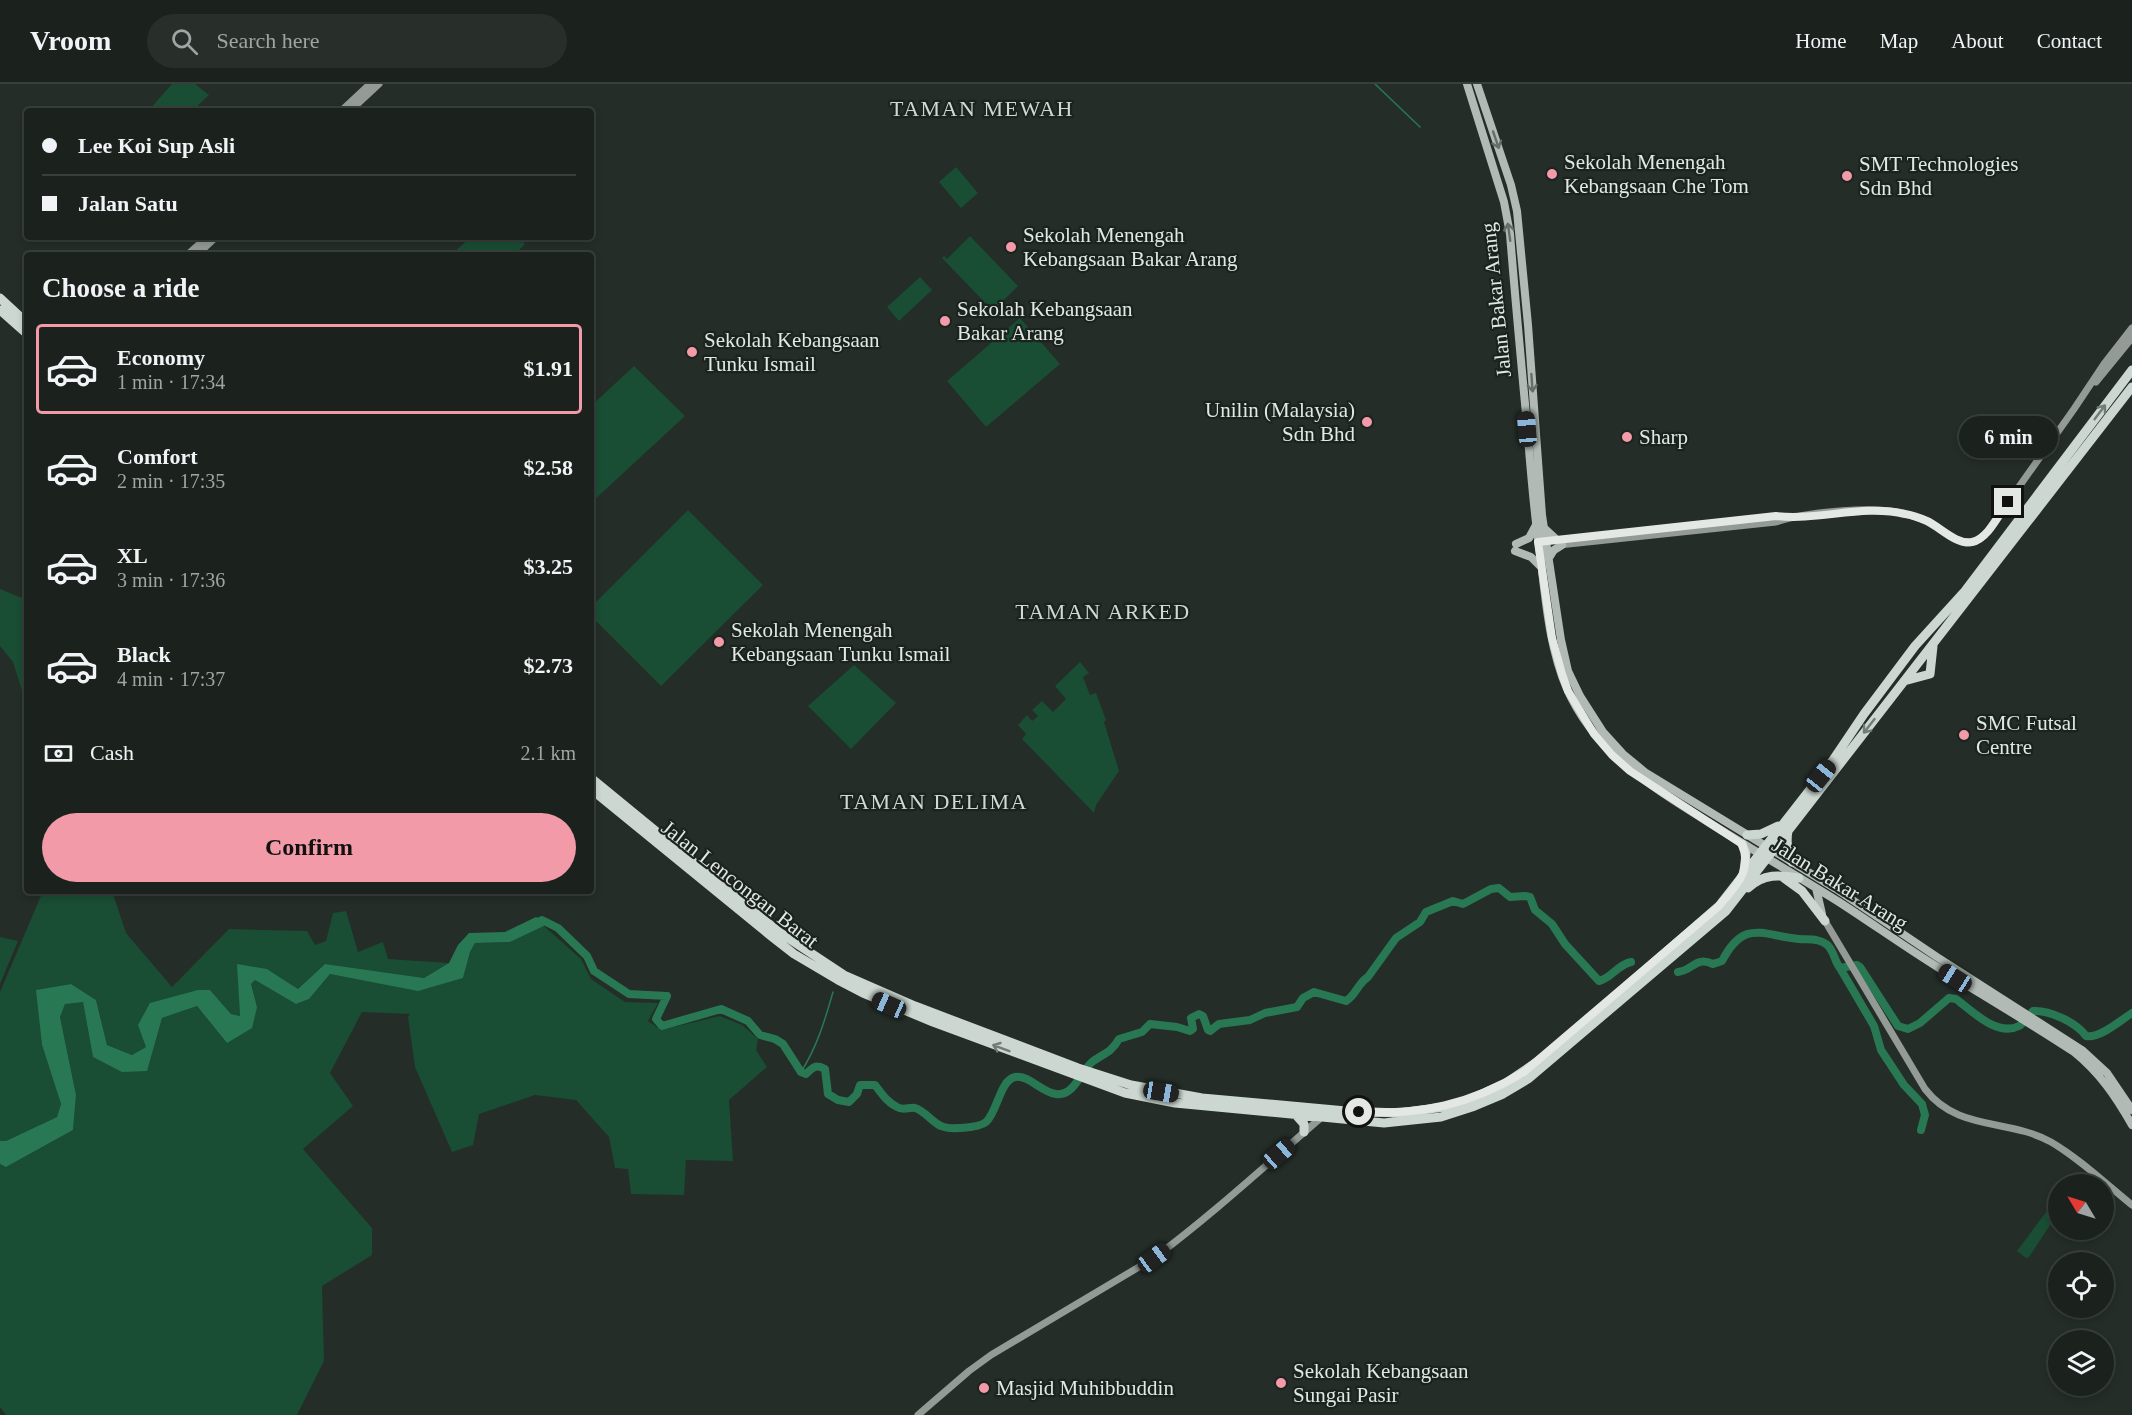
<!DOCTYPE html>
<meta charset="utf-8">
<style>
:root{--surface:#1b221e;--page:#282f2b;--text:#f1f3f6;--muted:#a0a4a4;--line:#393f3c;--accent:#f39aa9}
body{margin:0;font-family:Georgia,serif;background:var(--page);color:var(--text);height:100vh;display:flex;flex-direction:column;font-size:22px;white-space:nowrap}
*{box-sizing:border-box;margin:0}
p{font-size:20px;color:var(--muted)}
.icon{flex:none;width:33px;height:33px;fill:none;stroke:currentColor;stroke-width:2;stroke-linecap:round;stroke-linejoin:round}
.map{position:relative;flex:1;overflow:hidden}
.sheet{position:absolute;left:24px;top:168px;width:570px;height:642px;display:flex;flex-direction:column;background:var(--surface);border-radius:6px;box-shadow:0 3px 9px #0003,0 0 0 2px var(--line)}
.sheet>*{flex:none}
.banner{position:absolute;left:24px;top:24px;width:570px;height:132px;border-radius:6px;box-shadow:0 3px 9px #0003,0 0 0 2px var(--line);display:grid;align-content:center;height:132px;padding:0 18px;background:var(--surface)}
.needle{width:39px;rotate:308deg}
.fabs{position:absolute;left:2048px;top:1090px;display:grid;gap:12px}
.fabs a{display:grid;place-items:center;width:66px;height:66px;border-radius:50%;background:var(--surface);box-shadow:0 3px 9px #0003,0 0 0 2px var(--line);font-size:30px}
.end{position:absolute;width:27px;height:27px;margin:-14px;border:8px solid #e3e8e5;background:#111;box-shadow:0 0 0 3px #111}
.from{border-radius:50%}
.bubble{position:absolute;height:42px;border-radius:21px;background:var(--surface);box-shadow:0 3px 9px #0003,0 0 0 2px var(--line);font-size:20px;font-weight:800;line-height:42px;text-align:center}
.car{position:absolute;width:18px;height:36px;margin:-18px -9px;border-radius:8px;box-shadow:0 0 4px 2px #0007;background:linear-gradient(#222 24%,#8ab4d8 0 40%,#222 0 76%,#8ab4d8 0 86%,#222 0)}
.banner b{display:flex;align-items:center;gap:21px;height:57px;font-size:22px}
.banner b+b{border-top:2px solid var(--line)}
.banner i{width:15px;height:15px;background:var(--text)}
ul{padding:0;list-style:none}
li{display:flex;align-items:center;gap:18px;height:90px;margin:0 12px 9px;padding:0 6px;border:3px solid transparent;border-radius:6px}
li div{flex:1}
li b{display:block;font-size:22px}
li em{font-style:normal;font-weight:800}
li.selected{border-color:var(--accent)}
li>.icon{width:54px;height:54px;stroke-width:1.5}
h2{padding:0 18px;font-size:27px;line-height:72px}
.pay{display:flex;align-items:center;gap:15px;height:66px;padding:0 18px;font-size:22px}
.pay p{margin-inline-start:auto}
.primary-button{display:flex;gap:12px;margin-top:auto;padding:12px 18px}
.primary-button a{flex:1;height:69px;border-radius:36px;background:var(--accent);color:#111;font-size:24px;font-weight:800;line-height:69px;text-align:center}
header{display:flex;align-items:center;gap:36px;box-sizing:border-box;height:84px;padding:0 30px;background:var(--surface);border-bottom:2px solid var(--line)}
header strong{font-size:28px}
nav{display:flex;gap:33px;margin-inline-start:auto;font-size:21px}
.search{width:420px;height:54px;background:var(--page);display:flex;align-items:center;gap:15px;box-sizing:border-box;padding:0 21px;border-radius:33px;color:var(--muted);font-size:22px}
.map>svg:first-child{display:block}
</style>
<header>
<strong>Vroom</strong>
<div class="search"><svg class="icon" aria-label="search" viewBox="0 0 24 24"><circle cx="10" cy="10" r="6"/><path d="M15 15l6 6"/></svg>Search here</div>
<nav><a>Home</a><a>Map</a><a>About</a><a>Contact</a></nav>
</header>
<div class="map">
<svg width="2132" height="1331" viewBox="0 0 2132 1331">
<rect width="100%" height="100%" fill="#242d28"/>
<!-- green -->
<path fill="#194d34" d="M172 0H195L209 11 192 27H148Z
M956 83 978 109 961 124 939 98Z
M970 152 1018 202 993 227 942 174 944 172 947 175Z
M471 153H519L525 160 514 171H451Z
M920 193 932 206 899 237 887 223Z
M1020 234 1060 280 986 343 947 297Z
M634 282 685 332 592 418 591 322Z
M688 426 763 501 661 602 591 532V523Z
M0 505 27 516 25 573 27 623 13 578 0 562Z
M1080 578 1089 589 1083 593 1090 611 1096 609 1106 636 1104 638 1119 687 1096 721 1094 729 1022 655 1026 650 1018 641 1027 631 1032 637 1038 632 1032 626 1042 617 1053 628 1066 615 1055 602Z
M854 581 896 619 851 665 808 622Z
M43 807H112L126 849 172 903 229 845 307 847 315 861 326 857 333 829 346 827 358 868 383 858 388 875 449 879 424 894 325 880 298 905 267 885 238 881 240 932 231 930 210 906 151 919 146 963 132 971 107 961 96 916 71 900 37 906 42 961 61 1020 57 1033 6 1057H0V908Z
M544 842 581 875 591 895 625 918 658 919 648 937 661 946 720 932 742 941 758 955 756 966 767 983 729 1016 733 1077 686 1076 684 1111 631 1110 628 1085 615 1084 609 1053 576 1016 535 1011 479 1030 473 1061 452 1068 415 983 408 933 410 930 362 928 330 989 353 1022 303 1065 372 1144V1171L322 1202 324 1277 297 1331H6L0 1323V1080L6 1083 73 1046 76 1011 60 933 65 919 83 918 93 973 146 987 162 934 197 922 227 959 257 923 251 900 255 896 296 920 309 915 330 890 418 906 463 894 470 868 475 859 510 858Z
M0 853 18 857 0 900Z
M2055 1116 2058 1118V1129L2029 1173 2026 1174 2017 1167Z"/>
<!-- water -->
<path fill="#287953" d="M536 833 542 836 544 842 510 858 475 859 470 868 463 894 418 907 330 890 309 915 296 920 255 896 251 900 257 923 252 944 227 959 197 922 162 934 147 987 122 988 93 973 83 918 65 920 60 933 76 1011 73 1046 6 1083 0 1080V1057H6L57 1033 61 1020 42 961 36 906 71 900 96 916 107 961 132 971 146 963 138 941 150 919 198 906H210L231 930 240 932 237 880 267 885 298 905 325 880 424 894 449 879 458 861 469 849 505 848Z"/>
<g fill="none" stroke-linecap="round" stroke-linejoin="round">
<!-- stream -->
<path stroke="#287953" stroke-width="1.5" d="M1375 0 1420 43
M801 988C817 963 825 936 833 908"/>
<!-- river -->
<path stroke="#287953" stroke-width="8" d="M535 840 542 836 558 844 587 872 594 887 629 910 667 912 656 935 662 942 721 925 748 937 760 951 775 955 783 960 801 988 806 990C813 983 816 980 825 985L828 1010 838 1016 849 1018 857 1010 860 1001H875C882 1010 887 1018 897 1023 903 1027 909 1023 915 1024 925 1027 932 1038 941 1042 949 1046 979 1044 986 1038 997 1029 1000 996 1015 993 1028 990 1042 1009 1056 1010 1074 1013 1081 987 1092 978 1104 969 1111 969 1119 955L1142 948 1150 940 1177 943 1190 947 1193 945 1191 934 1199 930 1203 932 1208 946 1210 947 1219 940 1250 936 1265 929 1297 923 1303 914 1314 908 1346 917C1356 911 1358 899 1368 893L1396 854 1420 838 1426 828 1453 817 1463 820 1491 805 1499 804 1510 813 1525 812 1530 813 1535 826 1552 840 1565 860 1599 897C1612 894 1617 881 1631 878
M1840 884 1874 942 1881 966 1904 1001 1922 1020 1925 1031 1921 1046
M1678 888C1694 886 1695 872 1713 880L1722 877C1744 835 1761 851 1799 855 1808 856 1818 854 1826 860 1834 865 1834 877 1840 884L1857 881 1860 883 1898 942 1908 945 1920 939 1949 914 1956 915C1972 927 1997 953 2019 942 2024 939 2029 931 2033 927 2049 926 2076 938 2086 952 2099 955 2121 936 2132 929"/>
<!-- secondary -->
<path stroke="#949b96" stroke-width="7" d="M341 27 370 0
M350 27 379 0
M187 171 207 153
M197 171 216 153
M2096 298 2132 254
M1541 458 1776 433 1787 434
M1559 461 1776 438C1807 428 1878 420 1909 431 1916 433 1924 436 1931 439 1941 445 1955 458 1967 459 1976 459 1981 454 1987 448L2074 325 2104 280 2132 244
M1825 837 1925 1005C1958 1048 2008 1034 2051 1058 2080 1075 2106 1100 2132 1121
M918 1331 969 1287 991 1271 1154 1174C1213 1130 1267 1080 1323 1032"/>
<!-- primary -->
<path stroke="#b1bab4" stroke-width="8" d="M1467 0 1504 118 1510 150C1515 213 1521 277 1527 341 1530 379 1533 417 1538 455 1545 504 1547 559 1567 605 1595 669 1652 703 1708 738 1751 765 1796 791 1839 818 1873 840 1905 863 1939 884 1984 912 2030 939 2074 968 2100 989 2116 1013 2132 1041
M1477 0 1511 101 1517 127 1528 241 1542 431 1561 556 1568 587 1580 612 1603 648 1623 670 1646 689 1836 805 1937 873 2082 966 2107 989 2132 1026
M1544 444 1557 456
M1516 460 1529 454 1536 441
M1515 467 1531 473 1540 482
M1549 474 1554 466 1562 461
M1816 804 1822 830"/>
<!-- highway -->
<path stroke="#cbd7d0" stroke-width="9" d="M0 214 27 239
M0 226 27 250
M1904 597 1930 590 1933 562
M591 694 779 848 844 891 915 922 1078 984 1131 1001 1202 1014 1346 1027 1399 1029 1444 1023 1468 1016 1506 999 1547 971 1719 822 1833 676 1864 630 1915 562 1965 507 2132 286
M591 705 771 852 794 870 838 896 863 909 933 938 1125 1009 1175 1019 1384 1039 1441 1033 1472 1023 1503 1010 1528 995 1726 827 2132 303
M1788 747C1786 758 1787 767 1792 778
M1747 751 1761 750 1778 742
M1742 760 1746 770 1744 787
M1784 794 1802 807 1825 837
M1748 804C1764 789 1779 791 1799 794
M1295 1030 1304 1040V1048"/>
</g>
<!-- one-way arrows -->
<defs><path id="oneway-shaft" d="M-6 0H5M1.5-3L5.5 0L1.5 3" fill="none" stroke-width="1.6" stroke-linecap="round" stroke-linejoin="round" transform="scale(1.5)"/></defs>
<g stroke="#666e69">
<use href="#oneway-shaft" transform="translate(1496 56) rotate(71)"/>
<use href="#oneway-shaft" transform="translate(1509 148) rotate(-98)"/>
<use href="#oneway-shaft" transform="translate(1532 299) rotate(86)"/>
</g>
<g stroke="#737d77">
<use href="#oneway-shaft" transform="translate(2100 328) rotate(-53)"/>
<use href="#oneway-shaft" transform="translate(1869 642) rotate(128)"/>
<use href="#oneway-shaft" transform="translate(1001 964) rotate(-159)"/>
</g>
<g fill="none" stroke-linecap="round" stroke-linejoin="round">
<!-- route -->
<path stroke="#e3e8e5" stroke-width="8" d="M1359 1028C1421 1031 1470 1021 1524 988L1719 822C1735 802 1753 788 1742 760L1630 687 1612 671 1594 650 1568 607 1562 590 1552 554 1538 458 1776 432C1819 437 1862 420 1905 430 1912 431 1920 434 1927 437 1940 443 1956 461 1972 458 1988 455 1999 430 2008 418"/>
</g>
<!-- markers -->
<g fill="#f39aa9" stroke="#1b231e" stroke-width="2">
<circle cx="1552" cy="90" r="6"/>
<circle cx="1847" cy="92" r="6"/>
<circle cx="1011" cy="163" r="6"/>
<circle cx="945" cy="237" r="6"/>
<circle cx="692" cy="268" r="6"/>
<circle cx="1367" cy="338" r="6"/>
<circle cx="1627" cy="353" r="6"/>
<circle cx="719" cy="558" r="6"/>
<circle cx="1964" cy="651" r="6"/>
<circle cx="1281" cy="1299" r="6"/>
<circle cx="984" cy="1304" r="6"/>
</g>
<g text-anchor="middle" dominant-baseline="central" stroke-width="4.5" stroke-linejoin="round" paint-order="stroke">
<!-- poi labels -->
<g font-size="21" fill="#e3e8e5" stroke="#1b231e" text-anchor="start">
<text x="1564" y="78">Sekolah Menengah<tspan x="1564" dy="24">Kebangsaan Che Tom</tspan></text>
<text x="1859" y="80">SMT Technologies<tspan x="1859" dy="24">Sdn Bhd</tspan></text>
<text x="1023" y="151">Sekolah Menengah<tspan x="1023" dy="24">Kebangsaan Bakar Arang</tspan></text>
<text x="957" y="225">Sekolah Kebangsaan<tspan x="957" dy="24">Bakar Arang</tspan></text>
<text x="704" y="256">Sekolah Kebangsaan<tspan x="704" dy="24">Tunku Ismail</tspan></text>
<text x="1355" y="326" text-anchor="end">Unilin (Malaysia)<tspan x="1355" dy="24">Sdn Bhd</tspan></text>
<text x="1639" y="353">Sharp</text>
<text x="731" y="546">Sekolah Menengah<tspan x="731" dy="24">Kebangsaan Tunku Ismail</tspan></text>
<text x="1976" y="639">SMC Futsal<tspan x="1976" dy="24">Centre</tspan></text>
<text x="1293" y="1287">Sekolah Kebangsaan<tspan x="1293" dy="24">Sungai Pasir</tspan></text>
<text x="996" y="1304">Masjid Muhibbuddin</text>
</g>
<!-- street labels -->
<g font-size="21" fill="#e3e8e5" stroke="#1b231e">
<text transform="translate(1496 216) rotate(-96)">Jalan Bakar Arang</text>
<text transform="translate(740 800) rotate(38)">Jalan Lencongan Barat</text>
<text transform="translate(1840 800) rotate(32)">Jalan Bakar Arang</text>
</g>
<!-- neighbourhood labels -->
<g font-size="22" letter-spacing="1.5" fill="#ced9d2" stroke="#1b231e">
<text x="982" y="24">TAMAN MEWAH</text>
<text x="1103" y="527">TAMAN ARKED</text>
<text x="934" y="717">TAMAN DELIMA</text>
</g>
</g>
</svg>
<div class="fabs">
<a><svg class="needle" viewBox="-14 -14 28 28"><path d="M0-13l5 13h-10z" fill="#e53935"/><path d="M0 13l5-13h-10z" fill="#a0a4a4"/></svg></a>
<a><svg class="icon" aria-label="locate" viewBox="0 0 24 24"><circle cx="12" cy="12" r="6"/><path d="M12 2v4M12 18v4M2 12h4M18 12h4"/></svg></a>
<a><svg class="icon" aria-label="layers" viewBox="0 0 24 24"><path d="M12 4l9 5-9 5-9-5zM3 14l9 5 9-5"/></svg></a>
</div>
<i class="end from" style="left:1359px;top:1028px"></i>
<i class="end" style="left:2008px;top:418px"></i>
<div class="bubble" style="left:1959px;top:332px;width:99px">6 min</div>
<i class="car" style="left:1527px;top:345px;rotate:355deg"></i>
<i class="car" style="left:1821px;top:692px;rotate:39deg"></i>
<i class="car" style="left:1955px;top:894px;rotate:302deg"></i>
<i class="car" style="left:889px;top:921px;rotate:294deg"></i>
<i class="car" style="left:1161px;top:1008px;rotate:99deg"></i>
<i class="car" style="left:1279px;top:1070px;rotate:49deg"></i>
<i class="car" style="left:1154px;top:1174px;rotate:54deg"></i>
<div class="banner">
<b><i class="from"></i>Lee Koi Sup Asli</b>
<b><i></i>Jalan Satu</b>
</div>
<section class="sheet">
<h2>Choose a ride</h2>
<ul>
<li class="selected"><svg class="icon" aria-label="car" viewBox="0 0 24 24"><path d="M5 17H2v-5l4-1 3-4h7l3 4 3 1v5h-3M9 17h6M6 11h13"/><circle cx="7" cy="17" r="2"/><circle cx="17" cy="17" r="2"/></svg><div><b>Economy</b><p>1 min · 17:34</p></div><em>$1.91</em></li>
<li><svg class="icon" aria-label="car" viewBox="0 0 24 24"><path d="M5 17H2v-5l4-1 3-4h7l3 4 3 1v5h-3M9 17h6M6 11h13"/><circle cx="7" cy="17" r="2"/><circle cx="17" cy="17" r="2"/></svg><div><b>Comfort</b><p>2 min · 17:35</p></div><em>$2.58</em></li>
<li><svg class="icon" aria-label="car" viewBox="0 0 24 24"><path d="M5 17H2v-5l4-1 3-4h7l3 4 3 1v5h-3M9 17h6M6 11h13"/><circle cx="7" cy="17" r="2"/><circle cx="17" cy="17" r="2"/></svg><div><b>XL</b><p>3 min · 17:36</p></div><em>$3.25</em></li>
<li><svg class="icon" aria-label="car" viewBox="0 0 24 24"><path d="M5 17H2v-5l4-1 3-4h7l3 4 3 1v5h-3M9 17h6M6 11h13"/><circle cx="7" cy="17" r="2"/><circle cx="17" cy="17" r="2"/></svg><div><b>Black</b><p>4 min · 17:37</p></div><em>$2.73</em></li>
</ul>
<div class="pay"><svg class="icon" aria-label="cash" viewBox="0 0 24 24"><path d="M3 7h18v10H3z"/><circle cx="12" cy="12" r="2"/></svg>Cash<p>2.1 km</p></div>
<div class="primary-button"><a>Confirm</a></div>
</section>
</div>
